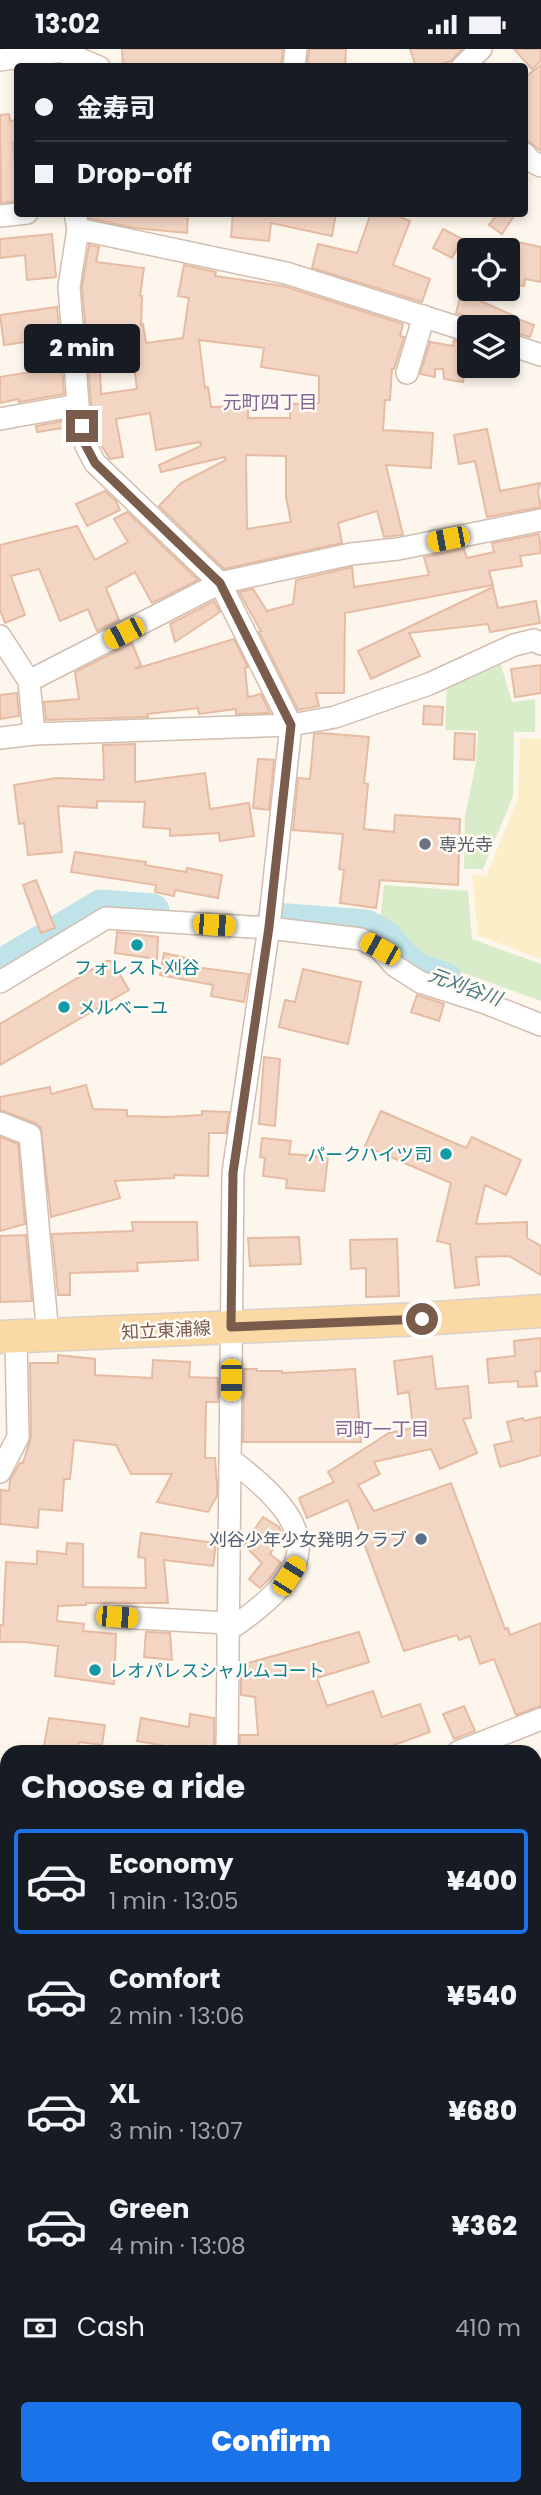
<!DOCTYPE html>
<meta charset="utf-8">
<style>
:root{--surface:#171b24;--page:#20242c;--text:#f1f3f6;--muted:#9ea1a6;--line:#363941;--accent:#1a73e8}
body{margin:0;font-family:Poppins,"Noto Sans JP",sans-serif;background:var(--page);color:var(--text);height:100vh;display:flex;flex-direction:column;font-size:26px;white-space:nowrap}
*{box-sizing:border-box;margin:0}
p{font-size:23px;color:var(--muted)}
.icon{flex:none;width:38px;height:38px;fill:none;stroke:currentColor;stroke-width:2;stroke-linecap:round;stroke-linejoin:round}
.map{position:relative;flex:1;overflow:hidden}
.sheet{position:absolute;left:0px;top:1696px;width:542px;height:751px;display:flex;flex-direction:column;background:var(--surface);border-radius:21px 21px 0 0;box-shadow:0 4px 10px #0003}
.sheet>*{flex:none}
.hud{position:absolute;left:14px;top:14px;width:514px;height:154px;border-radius:7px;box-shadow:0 4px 10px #0003;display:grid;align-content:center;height:154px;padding:0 21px;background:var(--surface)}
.controls{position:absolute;left:457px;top:189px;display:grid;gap:14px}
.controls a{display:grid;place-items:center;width:63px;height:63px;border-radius:7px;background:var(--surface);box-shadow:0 4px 10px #0003;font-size:35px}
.end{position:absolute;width:32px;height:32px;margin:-16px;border:9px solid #7a5c4d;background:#fff;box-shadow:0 0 0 4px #fff}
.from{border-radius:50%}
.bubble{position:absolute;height:49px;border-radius:7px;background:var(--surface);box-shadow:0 4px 10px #0003;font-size:23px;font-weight:800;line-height:49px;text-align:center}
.car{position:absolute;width:21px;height:42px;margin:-21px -10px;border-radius:9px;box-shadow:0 0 5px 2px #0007;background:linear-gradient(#f5c518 24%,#345 0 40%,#f5c518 0 76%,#345 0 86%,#f5c518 0)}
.hud b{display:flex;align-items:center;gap:24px;height:66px;font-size:26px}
.hud b+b{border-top:2px solid var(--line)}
.hud i{width:18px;height:18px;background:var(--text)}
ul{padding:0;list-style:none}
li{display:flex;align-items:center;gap:21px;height:105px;margin:0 14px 10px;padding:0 7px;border:4px solid transparent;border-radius:7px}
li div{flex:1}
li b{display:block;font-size:26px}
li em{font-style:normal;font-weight:800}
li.selected{border-color:var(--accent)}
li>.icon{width:63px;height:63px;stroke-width:1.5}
h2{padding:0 21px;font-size:32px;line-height:84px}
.pay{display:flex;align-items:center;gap:18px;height:77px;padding:0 21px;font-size:26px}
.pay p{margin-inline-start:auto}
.cta{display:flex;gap:14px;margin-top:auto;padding:14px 21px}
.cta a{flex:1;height:80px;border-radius:7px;background:var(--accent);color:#fff;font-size:28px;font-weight:800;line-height:80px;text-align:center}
.status{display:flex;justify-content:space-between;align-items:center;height:49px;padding:0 35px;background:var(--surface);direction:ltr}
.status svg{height:19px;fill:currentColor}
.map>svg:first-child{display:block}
</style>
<div class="status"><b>13:02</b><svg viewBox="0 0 49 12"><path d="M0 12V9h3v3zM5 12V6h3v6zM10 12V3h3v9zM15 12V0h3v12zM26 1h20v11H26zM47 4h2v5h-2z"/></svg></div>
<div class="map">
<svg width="541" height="2446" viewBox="0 0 541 2446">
<rect width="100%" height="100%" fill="#fdf6ec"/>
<!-- education -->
<path fill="#f3e8fa" d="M536 2085 541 2090V2446H321L324 2440H536Z"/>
<!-- green -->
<path fill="#d8ecc9" d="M500 613 512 653 535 650V683H514L513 747 483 820H464L465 767 476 713 478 682 445 681 447 634Z
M384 836 468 842 472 890 541 915V952L428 911 379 881Z
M536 2109 541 2114V2200L536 2208Z
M0 2200 7 2213V2259L0 2264Z"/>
<!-- sand -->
<path fill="#fcefc7" d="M520 689 541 690V910L478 886 472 826 486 827 518 750Z"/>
<!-- water -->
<path fill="#bfe3e8" stroke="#a5d3da" stroke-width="2" d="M377 2440H434L431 2446H394Z"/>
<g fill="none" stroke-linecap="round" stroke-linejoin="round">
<!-- river -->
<path stroke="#bfe3e8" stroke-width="35" d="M274 871 366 878 385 889 401 908 417 921 445 931
M0 918 101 858 152 862"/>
</g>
<!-- building -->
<path fill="#f3d5c3" stroke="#e6bba3" stroke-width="2" fill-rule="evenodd" d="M122 0H283L281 17 196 18H123Z
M309 0H346L345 18H307Z
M410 0H462L451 12 431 18H416Z
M514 0H541V12L532 20Z
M541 16V102L530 93 525 92V28Z
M9 65 10 72 18 71V93L13 94 18 152 1 154 0 66Z
M89 164H188L187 184 135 179 89 169Z
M233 164H336L332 187 271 174 269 192 231 188Z
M371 164H390L410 172 393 216 430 230 422 253 312 219 318 195 357 204Z
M498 164H516L502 185 489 176Z
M443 180 462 190 452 209 433 199Z
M52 185 56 228 27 231 25 206 0 209V190Z
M508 191 541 198V233L525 230 524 237 508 234Z
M89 196 99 198 96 213 144 219 140 247H142L141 276 143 275 146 294 183 289 189 249 178 247 184 216 216 223 215 227 283 237 403 275 400 287 404 288 394 320H392L390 351H385L383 381 433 384 431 419 386 416 403 486 384 488 377 462 338 474 342 494 224 520 159 457 181 434 226 411 225 408 161 423 159 416 201 397 200 393 156 401 150 364 116 370 123 408 110 410 99 393 91 354 87 304 99 301 101 345 137 340 132 302 106 305 102 283 86 285 82 238ZM199 291 264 299 261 318 319 327V354L290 355V369H248V357L211 358 208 338 205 339ZM246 406 286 407V448L291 473 247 480Z
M465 245 512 266 506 278H488L473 269 456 264 460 248 463 249Z
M57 258 60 288 4 296 0 266Z
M515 269 534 276 530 288 510 282Z
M454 291 469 295 463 333 444 330 443 320H435V328L420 325 430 293 453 297Z
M62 318 64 345 19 353 18 350 0 354V328Z
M68 371 69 378 37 383 36 377Z
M487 380 500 442 540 434 538 443 541 458 487 468 475 412 459 415 454 386Z
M105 442 116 452 120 461 87 477 76 455Z
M127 463 198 531 152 554 135 523 106 539 119 571 97 582 88 560 60 572 39 520 11 527 25 566 5 574 0 561V496L77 477 95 511 128 493 114 470Z
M539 485 541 504 520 507 522 517 489 522 493 536 345 564 344 644H316L319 657 298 661 259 583 261 582 239 543 253 540 267 562 293 555 296 531 352 518 354 538 429 526 424 508 464 500 467 509 494 503 492 494Z
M493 538 498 559 536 552 540 574 490 583 488 575 409 584 420 607 371 630 358 602Z
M214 552 220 563 175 593 170 575Z
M234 590 248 618 245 619 248 648 261 645 270 664 236 665V660L199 665 198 659 147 665 148 668 46 671 44 653 79 650 75 623 132 594 141 616 135 620Z
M541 616V644L515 648 511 620Z
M17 644 19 667 0 670V646Z
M424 657 443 658 442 676 423 675Z
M321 684 369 688 364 734 368 735 364 780 394 783 395 766 460 770 458 836 380 831 376 859 340 854 344 821 339 820 343 785 293 781 298 729 310 730 314 685Z
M455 684 475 685 474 711 454 710Z
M135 695V733L205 724 210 760 249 754 254 787 220 792 219 784 170 787V780L143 778 145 753 97 752V759L58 757 62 803 28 806 24 774 19 775 14 736 56 729 104 731 103 696Z
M258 710 274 711 269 761 253 759Z
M75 803 146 813 145 816 186 823 187 819 222 826 218 849 175 841 174 847 155 843 156 836 71 823Z
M36 831 55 879 41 884 23 836Z
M117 883 158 888 157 910 115 904Z
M164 904 195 911 194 918 249 925 244 953 211 947 213 936 160 926Z
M106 912H112L129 941 0 1016V975Z
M303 920 361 933 348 995 279 978 285 951 295 953Z
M417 946 444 955 439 972 411 963Z
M264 1008 280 1010 275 1077 259 1075Z
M86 1036 93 1060 127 1061V1067L168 1068 202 1066V1062L229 1063 226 1084H209L208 1127 174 1126V1129L115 1132 120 1149 51 1168 41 1079 35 1074 0 1061V1048L50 1038 51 1045Z
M381 1062 466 1099 472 1088 521 1111 506 1146 485 1136 476 1175 527 1173V1189L541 1197V1226L509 1207 476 1208 479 1236 455 1239 450 1195 437 1192 451 1134 365 1097Z
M0 1088 18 1095 25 1175 0 1182Z
M262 1089 291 1092 289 1105 328 1108 324 1142 286 1139 287 1130 263 1127 265 1109 260 1108Z
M132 1173H197L198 1211 137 1214 138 1222 70 1224V1246H58L52 1185 133 1182Z
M26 1186 32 1252 0 1253V1187Z
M299 1188 301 1215 250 1217 248 1189Z
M397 1190 399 1247 366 1248V1219L351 1220 350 1191Z
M541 1289V1322L535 1323 537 1337 518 1338V1332L489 1334 487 1310 515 1307 514 1292Z
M58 1306 95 1310V1326L152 1329 153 1311 190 1313 189 1328 218 1329V1353H206L205 1409H215L217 1435V1447L208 1463 157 1453 172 1425H131L116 1396 74 1391 70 1430H64L62 1462 39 1460 38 1479 0 1475 1 1441 9 1442 10 1431 20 1414H23L31 1388 30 1314H58Z
M432 1307 436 1340 468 1337 471 1369 463 1370 477 1404 440 1420 431 1400 374 1413 380 1425 358 1436 374 1462 451 1434 505 1580 508 1579 510 1586 541 1574V1657L516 1666 494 1610 480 1615 470 1587 459 1591 457 1586 404 1602 348 1451 307 1469 299 1449 334 1433 328 1423 389 1384 413 1379 409 1343 398 1345 394 1312Z
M244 1320H257V1322H282V1324L355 1320 361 1393H243Z
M541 1368V1406L500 1418 494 1396 512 1392 507 1373 523 1369 524 1372Z
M263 1468 279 1478 282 1485 270 1505 281 1514 270 1529 260 1539 249 1530 262 1514 244 1496Z
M141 1484 216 1494 213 1517 164 1511 168 1554H86V1556L58 1557 57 1572 84 1575 83 1582 116 1585 114 1635 55 1627 58 1597 25 1593H0V1576H3L6 1513 37 1515V1502L66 1505 67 1494 83 1495V1538L146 1539 145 1509 138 1508Z
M146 1583 170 1584 172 1611 144 1608Z
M359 1583 369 1613 317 1629 327 1657 373 1642 382 1668 420 1655 430 1683 394 1696 396 1703H240V1686H258L255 1648 241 1646V1616Z
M464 1657 475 1682 454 1690 443 1665Z
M190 1665 214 1669V1703H188V1701L137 1692 141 1669 189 1678Z
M49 1669 105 1676 102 1696 79 1693 77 1703H43Z"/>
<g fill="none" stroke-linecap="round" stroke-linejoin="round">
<defs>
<path id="minor" d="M0 11 61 2 99 18
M294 18 296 0
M462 18 481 0
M525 105 531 112 541 117
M75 164 78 180 69 238 75 314 78 356 86 397 95 414 220 534 291 676 269 878 233 1124 227 1703
M0 167 27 164
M78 180 286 224 469 282
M508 295 541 306
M407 324 424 267
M0 370 78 356
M0 587 29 632
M34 685 29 632 220 534 351 505 398 500 541 471
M0 689 34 685 291 676 335 668 429 635 514 596 534 591 541 595
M0 933 106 869 269 879 361 890 380 900 395 917 420 933 483 953 541 976
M0 1074 30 1086 48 1287
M0 1423 18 1388 16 1288
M117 1568 228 1574
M227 1582C323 1518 320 1478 230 1410
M458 1703 541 1670
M0 1767 7 1768
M536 1827 541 1825
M0 1925 7 1926
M536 1945 541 1944
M536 2069 541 2074
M219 2440V2446
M96 2446 129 2440"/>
<path id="primary" d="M0 1288 422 1270 541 1262"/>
</defs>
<!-- minor casing -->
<use href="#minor" stroke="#d1beb0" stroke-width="24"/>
<!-- primary casing -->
<use href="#primary" stroke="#dad1cd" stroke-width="35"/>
<!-- minor -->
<use href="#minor" stroke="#fff" stroke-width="21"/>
<!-- primary -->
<use href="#primary" stroke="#fbd9a5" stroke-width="32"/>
</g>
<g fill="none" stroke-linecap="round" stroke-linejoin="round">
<!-- route -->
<path stroke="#7a5c4d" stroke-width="9" d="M82 377 86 397 95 414 220 534 291 676 269 878 233 1124 231 1278 422 1270"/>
</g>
<!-- markers -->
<circle fill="#6b7280" stroke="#fffaf3" stroke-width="2.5" cx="425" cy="795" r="7"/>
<g fill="#0f9aa8" stroke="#fffaf3" stroke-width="2.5">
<circle cx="137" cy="896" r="7"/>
<circle cx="64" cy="958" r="7"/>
<circle cx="446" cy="1105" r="7"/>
<circle cx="95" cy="1621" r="7"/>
</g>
<circle fill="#5c6f8a" stroke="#fffaf3" stroke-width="2.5" cx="421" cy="1490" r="7"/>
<g text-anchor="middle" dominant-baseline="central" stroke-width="5" stroke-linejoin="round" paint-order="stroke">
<!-- worship labels -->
<g font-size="18" fill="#5b616d" stroke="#fffaf3" text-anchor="start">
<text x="439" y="795">専光寺</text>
</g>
<!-- culture labels -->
<g font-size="18" fill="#0d838f" stroke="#fffaf3" text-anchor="start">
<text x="137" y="918" text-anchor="middle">フォレスト刈谷</text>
<text x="78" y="958">メルベーユ</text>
<text x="432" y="1105" text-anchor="end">パークハイツ司</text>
<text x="109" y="1621">レオパレスシャルムコート</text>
</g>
<!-- street labels -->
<g font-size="18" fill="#7a5c4d" stroke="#fffaf3">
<text transform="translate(166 1281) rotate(-3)">知立東浦線</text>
</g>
<!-- service labels -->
<g font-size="18" fill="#4e5e75" stroke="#fffaf3" text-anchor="end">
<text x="407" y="1490">刈谷少年少女発明クラブ</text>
</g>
<!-- neighbourhood labels -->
<g font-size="19" fill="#846695" stroke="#fffaf3">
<text x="270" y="353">元町四丁目</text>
<text x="382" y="1380">司町一丁目</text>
</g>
<!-- water labels -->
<g font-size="19" font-style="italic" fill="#437c86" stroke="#fffaf3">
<text transform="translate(465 938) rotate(20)">元刈谷川</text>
</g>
</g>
</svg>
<div class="controls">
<a><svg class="icon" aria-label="locate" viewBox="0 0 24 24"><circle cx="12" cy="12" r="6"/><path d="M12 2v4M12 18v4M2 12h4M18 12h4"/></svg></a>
<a><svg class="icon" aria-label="layers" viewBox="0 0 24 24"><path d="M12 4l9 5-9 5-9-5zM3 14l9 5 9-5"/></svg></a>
</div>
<i class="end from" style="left:422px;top:1270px"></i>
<i class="end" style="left:82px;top:377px"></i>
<div class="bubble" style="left:24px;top:275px;width:116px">2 min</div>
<i class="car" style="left:448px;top:490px;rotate:259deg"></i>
<i class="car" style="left:124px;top:584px;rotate:243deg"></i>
<i class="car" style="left:214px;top:876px;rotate:94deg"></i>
<i class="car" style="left:380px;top:900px;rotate:299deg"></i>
<i class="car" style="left:231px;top:1331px;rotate:180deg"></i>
<i class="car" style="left:289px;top:1527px;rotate:32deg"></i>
<i class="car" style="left:117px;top:1568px;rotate:93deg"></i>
<div class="hud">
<b><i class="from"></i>金寿司</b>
<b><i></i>Drop-off</b>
</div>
<section class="sheet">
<h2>Choose a ride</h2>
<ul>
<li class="selected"><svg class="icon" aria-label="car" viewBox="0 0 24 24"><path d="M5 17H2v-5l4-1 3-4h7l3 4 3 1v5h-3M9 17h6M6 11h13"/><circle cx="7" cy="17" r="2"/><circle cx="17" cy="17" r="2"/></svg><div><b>Economy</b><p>1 min · 13:05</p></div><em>¥400</em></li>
<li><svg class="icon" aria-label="car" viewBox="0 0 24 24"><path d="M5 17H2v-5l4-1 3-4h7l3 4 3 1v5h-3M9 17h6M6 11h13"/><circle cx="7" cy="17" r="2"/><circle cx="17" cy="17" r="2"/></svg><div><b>Comfort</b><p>2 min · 13:06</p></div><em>¥540</em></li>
<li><svg class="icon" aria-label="car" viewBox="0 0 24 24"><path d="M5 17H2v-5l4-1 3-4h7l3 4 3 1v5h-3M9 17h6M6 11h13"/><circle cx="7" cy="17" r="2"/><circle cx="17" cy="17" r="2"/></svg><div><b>XL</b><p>3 min · 13:07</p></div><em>¥680</em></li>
<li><svg class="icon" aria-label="car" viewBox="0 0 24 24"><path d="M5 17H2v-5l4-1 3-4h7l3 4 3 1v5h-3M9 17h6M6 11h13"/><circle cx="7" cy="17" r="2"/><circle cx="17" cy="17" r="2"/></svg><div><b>Green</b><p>4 min · 13:08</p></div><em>¥362</em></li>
</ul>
<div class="pay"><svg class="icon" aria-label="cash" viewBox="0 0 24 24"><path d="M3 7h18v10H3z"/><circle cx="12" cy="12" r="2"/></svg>Cash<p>410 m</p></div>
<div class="cta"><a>Confirm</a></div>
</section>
</div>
